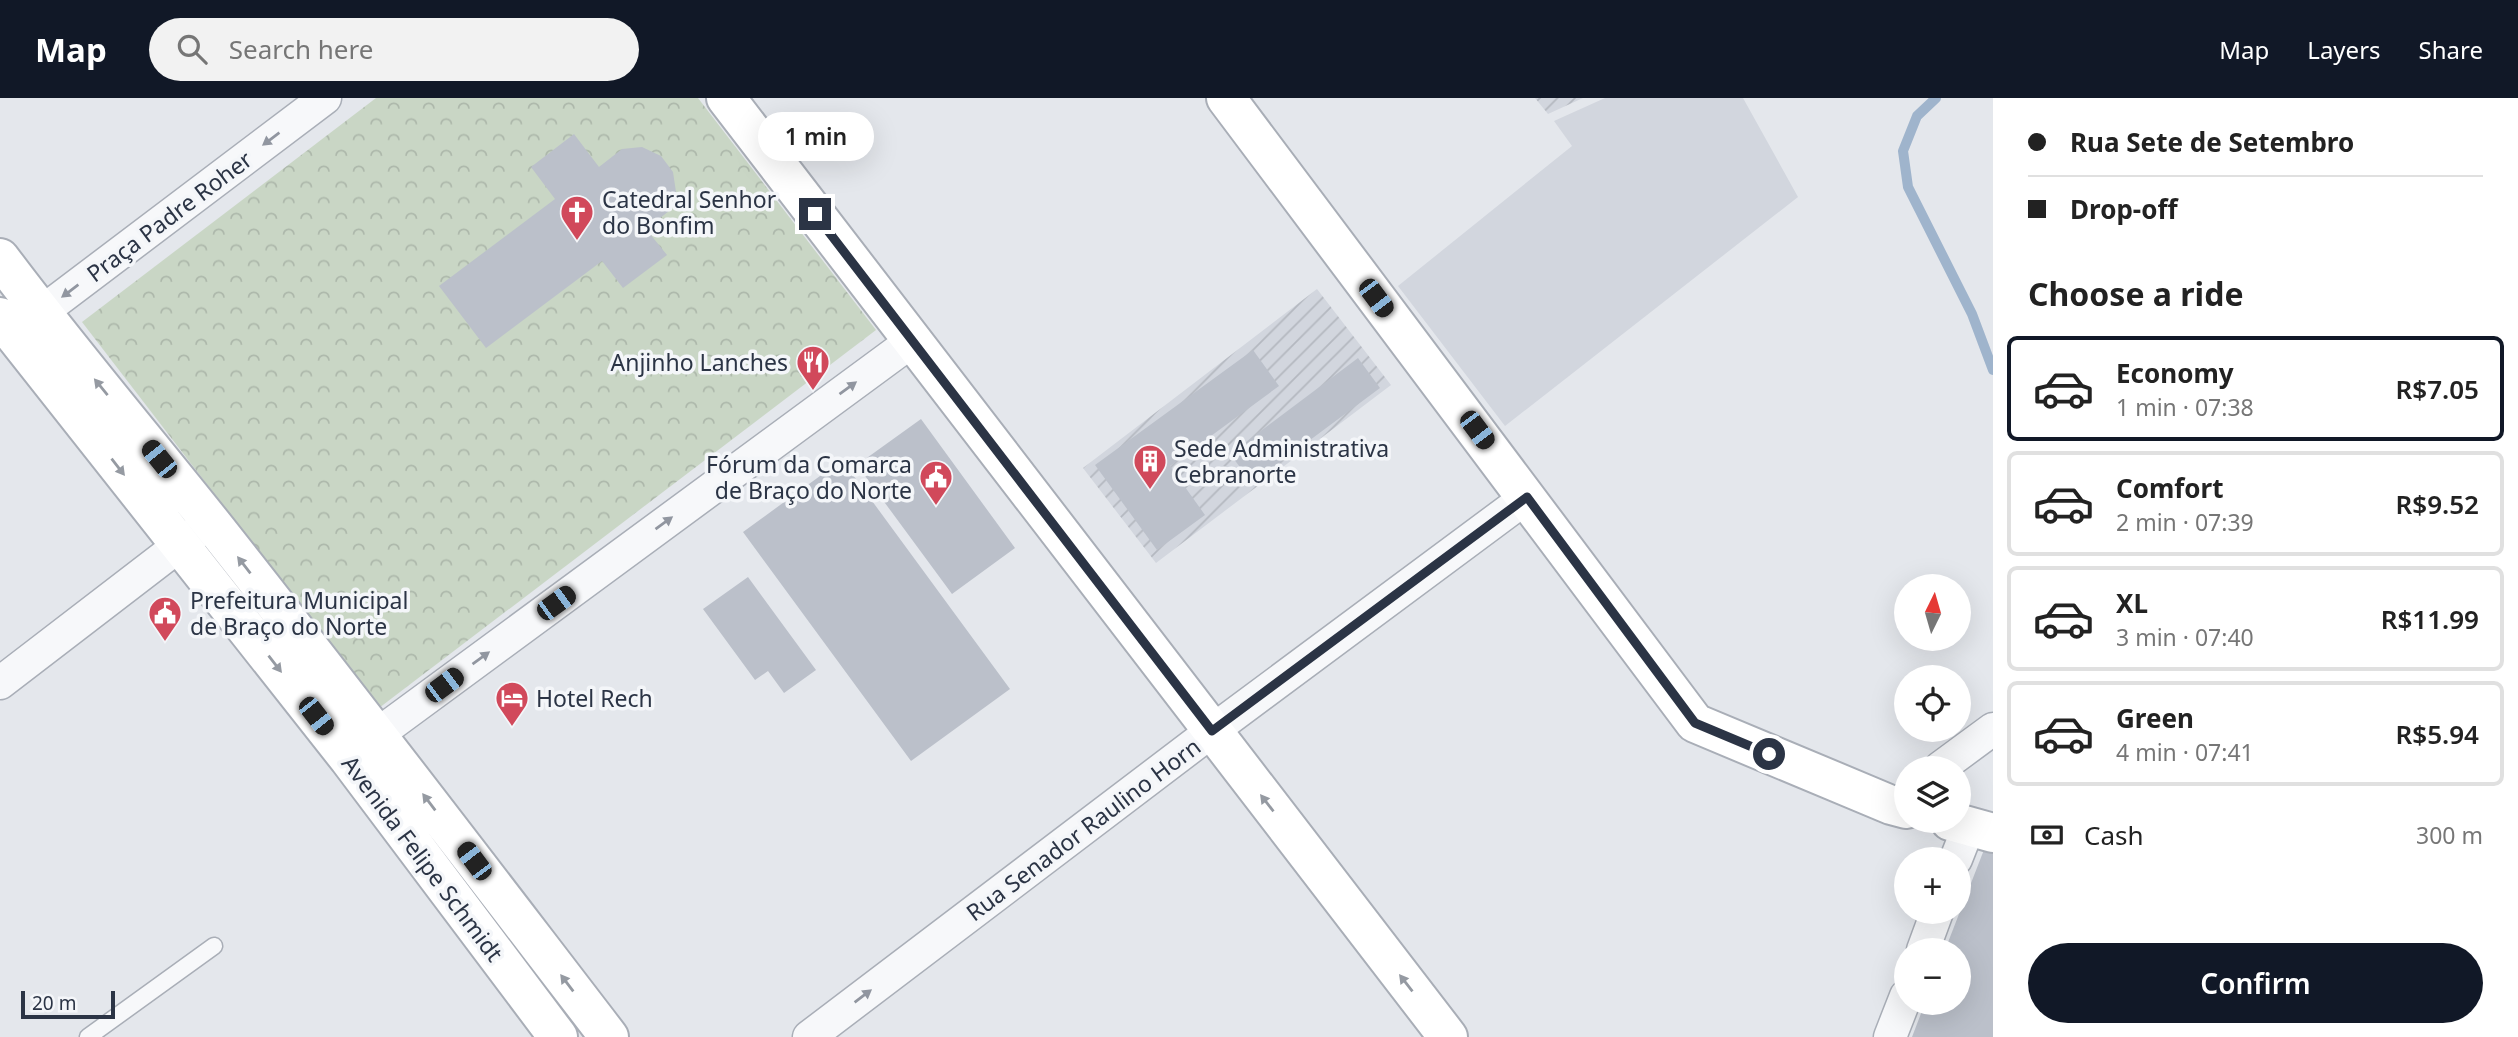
<!DOCTYPE html>
<meta charset="utf-8">
<style>
:root{--surface:#fff;--page:#f2f2f2;--text:#222;--muted:#767676;--line:#e0e0e0;--accent:#111827}
body{margin:0;font-family:"Noto Sans",sans-serif;background:var(--page);color:var(--text);height:100vh;display:flex;flex-direction:column;font-size:26px;white-space:nowrap}
*{box-sizing:border-box;margin:0}
p{font-size:23px;color:var(--muted)}
.icon{flex:none;width:38px;height:38px;fill:none;stroke:currentColor;stroke-width:2;stroke-linecap:round;stroke-linejoin:round}
.map{position:relative;flex:1;overflow:hidden}
.panel{display:flex;flex-direction:column;background:var(--surface);width:525px}
.panel>*{flex:none}
.banner{display:grid;align-content:center;height:154px;padding:0 35px;background:var(--surface)}
.needle{width:46px;rotate:5deg}
.buttons{position:absolute;left:1894px;top:476px;display:grid;gap:14px}
.buttons a{display:grid;place-items:center;width:77px;height:77px;border-radius:50%;background:var(--surface);box-shadow:0 7px 28px #0002;font-size:35px}
.scale{position:absolute;left:21px;bottom:18px;width:94px;box-sizing:border-box;padding-left:7px;border:4px solid #2b3445;border-top:0;font-size:19px;line-height:24px;white-space:nowrap;color:#2b3445;-webkit-text-stroke:5px #f4f6f9;paint-order:stroke}
.end{position:absolute;width:32px;height:32px;margin:-16px;border:9px solid #2b3445;background:#fff;box-shadow:0 0 0 4px #fff}
.from{border-radius:50%}
.bubble{position:absolute;height:49px;border-radius:24px;background:var(--surface);box-shadow:0 7px 28px #0002;font-size:23px;font-weight:600;line-height:49px;text-align:center}
.car{position:absolute;width:21px;height:42px;margin:-21px -10px;border-radius:9px;box-shadow:0 0 5px 2px #0007;background:linear-gradient(#222 24%,#8ab4d8 0 40%,#222 0 76%,#8ab4d8 0 86%,#222 0)}
.banner b{display:flex;align-items:center;gap:24px;height:66px;font-size:26px}
.banner b+b{border-top:2px solid var(--line)}
.banner i{width:18px;height:18px;background:var(--text)}
ul{padding:0;list-style:none}
li{display:flex;align-items:center;gap:21px;height:105px;margin:0 14px 10px;padding:0 21px;border:4px solid var(--line);border-radius:10px}
li div{flex:1}
li b{display:block;font-size:26px}
li em{font-style:normal;font-weight:600}
li.on{border-color:var(--accent)}
li>.icon{width:63px;height:63px;stroke-width:1.5}
h2{padding:0 35px;font-size:32px;line-height:84px}
.pay{display:flex;align-items:center;gap:18px;height:77px;padding:0 35px;font-size:26px}
.pay p{margin-inline-start:auto}
.primary-button{display:flex;gap:14px;margin-top:auto;padding:14px 35px}
.primary-button a{flex:1;height:80px;border-radius:42px;background:var(--accent);color:#fff;font-size:28px;font-weight:600;line-height:80px;text-align:center}
header{display:flex;align-items:center;gap:42px;box-sizing:border-box;height:98px;padding:0 35px;background:var(--accent);color:#fff}
header strong{font-size:33px}
nav{display:flex;gap:38px;margin-inline-start:auto;font-size:24px}
.search{width:490px;height:63px;background:var(--page);display:flex;align-items:center;gap:18px;box-sizing:border-box;padding:0 24px;border-radius:38px;color:var(--muted);font-size:26px}
main{display:flex;flex:1;min-height:0}
.map>svg:first-child{display:block}
</style>
<header>
<strong>Map</strong>
<div class="search"><svg class="icon" aria-label="search" viewBox="0 0 24 24"><circle cx="10" cy="10" r="6"/><path d="M15 15l6 6"/></svg>Search here</div>
<nav><a>Map</a><a>Layers</a><a>Share</a></nav>
</header>
<main>
<div class="map">
<svg width="1993" height="939" viewBox="0 0 1993 939">
<defs>
<pattern id="industrial-furrows" width="10" height="10" patternUnits="userSpaceOnUse" patternTransform="scale(1.75)"><rect width="10" height="10" fill="#d2d6de"/><path d="M-1 1l2-2M0 10L10 0M9 11l2-2" fill="none" stroke="#b4b8c0"/></pattern>
<pattern id="forest-crowns" width="20" height="18" patternUnits="userSpaceOnUse" patternTransform="scale(1.75)"><rect width="20" height="18" fill="#c9d6c5"/><path d="M2 6a3 3 0 1 1 6 0M12 15a3 3 0 1 1 6 0" fill="none" stroke="#adb8ab"/></pattern>
</defs>
<rect width="100%" height="100%" fill="#e4e7ec"/>
<!-- built -->
<path fill="#d2d6de" d="M1605 0H1743L1798 99 1505 328 1398 188 1572 48 1554 23Z"/>
<!-- industrial -->
<path fill="url(#industrial-furrows)" d="M1535 0H1583L1548 16Z
M1317 191 1391 287 1156 465 1083 370Z"/>
<!-- forest -->
<path fill="url(#forest-crowns)" d="M376 0H698L876 232 379 610 82 224Z"/>
<g fill="none" stroke-linecap="round" stroke-linejoin="round">
<!-- stream -->
<path stroke="#9fb4cc" stroke-width="10" d="M1936 0 1917 18 1903 53 1908 89 1972 216 1993 272"/>
</g>
<!-- building -->
<path fill="#bbc0ca" d="M574 36 599 69 622 51 642 49 661 58 673 74 676 94 669 113 646 131 667 157 623 190 602 163 486 250 439 188 555 101 531 69Z
M1253 252 1279 288 1170 368 1205 417 1157 452 1095 367Z
M1358 260 1380 290 1252 385 1230 356Z
M921 321 1015 450 952 496 857 367Z
M842 362 1010 591 911 663 743 434Z
M748 479 816 572 784 595 768 573 755 582 703 511Z
M1987 744 1993 746V939H1912L1925 905H1958V852H1945Z"/>
<g fill="none" stroke-linecap="round" stroke-linejoin="round">
<defs>
<path id="lane" d="M88 939 214 848"/>
<path id="street" d="M22 229 325 0
M0 585 198 433
M358 653 378 636 912 243
M1940 670 1993 631
M1956 761 1969 728
M1923 852 1937 814
M809 939 1212 633 1527 399
M1890 939 1906 898"/>
<path id="secondary" d="M726 0 1448 939
M1226 0 1695 625 1891 707 1906 711
M0 160C71 255 148 345 221 437 352 603 480 771 609 939
M0 219 349 661 558 939
M1950 723 1993 735"/>
</defs>
<!-- lane casing -->
<use href="#lane" stroke="#a9aeb7" stroke-width="19"/>
<!-- street casing -->
<use href="#street" stroke="#a9aeb7" stroke-width="35"/>
<!-- secondary casing -->
<use href="#secondary" stroke="#a9aeb7" stroke-width="42"/>
<!-- lane -->
<use href="#lane" stroke="#f7f8fa" stroke-width="16"/>
<!-- street -->
<use href="#street" stroke="#f7f8fa" stroke-width="32"/>
<!-- secondary -->
<use href="#secondary" stroke="#fff" stroke-width="38"/>
</g>
<!-- one-way arrows -->
<defs><path id="oneway-solid" d="M-6-.8H1V-3.2L6.5 0L1 3.2V.8H-6Z" transform="scale(1.75)"/></defs>
<g fill="#9196a0">
<use href="#oneway-solid" transform="translate(271 41) rotate(143)"/>
<use href="#oneway-solid" transform="translate(70 193) rotate(143)"/>
<use href="#oneway-solid" transform="translate(848 290) rotate(-36)"/>
<use href="#oneway-solid" transform="translate(664 425) rotate(-36)"/>
<use href="#oneway-solid" transform="translate(481 560) rotate(-36)"/>
<use href="#oneway-solid" transform="translate(863 898) rotate(-37)"/>
</g>
<g fill="#959aa2">
<use href="#oneway-solid" transform="translate(101 289) rotate(-129)"/>
<use href="#oneway-solid" transform="translate(118 369) rotate(52)"/>
<use href="#oneway-solid" transform="translate(244 467) rotate(-128)"/>
<use href="#oneway-solid" transform="translate(275 566) rotate(52)"/>
<use href="#oneway-solid" transform="translate(429 704) rotate(-127)"/>
<use href="#oneway-solid" transform="translate(1267 705) rotate(-128)"/>
<use href="#oneway-solid" transform="translate(567 885) rotate(-127)"/>
<use href="#oneway-solid" transform="translate(1406 885) rotate(-128)"/>
</g>
<g fill="none" stroke-linecap="round" stroke-linejoin="round">
<!-- route -->
<path stroke="#2b3445" stroke-width="9" d="M815 116 1212 633 1527 399 1695 625 1769 656"/>
</g>
<!-- icons -->
<defs>
<symbol id="church-pin" viewBox="-11 -11 22 30"><path d="M0 17L-7.5 6A9.5 9.5 0 1 1 7.5 6Z" fill="#d1495b" stroke="#f4f6f9"/><path d="M-1.2-6h2.4v3.5h3.3v2.4h-3.3V6h-2.4V-.1h-3.3v-2.4h3.3Z" fill="#fff"/></symbol>
<symbol id="restaurant-pin" viewBox="-11 -11 22 30"><path d="M0 17L-7.5 6A9.5 9.5 0 1 1 7.5 6Z" fill="#d1495b" stroke="#f4f6f9"/><path d="M-5-6h1v4h1v-4h1v4h1v-4h1v5L-1.5 .5V6h-2V.5L-5-1ZM5-6V6H3V1.5H1.5Q1.5-4 5-6Z" fill="#fff"/></symbol>
<symbol id="building-pin" viewBox="-11 -11 22 30"><path d="M0 17L-7.5 6A9.5 9.5 0 1 1 7.5 6Z" fill="#d1495b" stroke="#f4f6f9"/><path d="M-4-6H4V6H1V3H-1V6H-4ZM-2.5-4.3h1.7v1.8h-1.7ZM.8-4.3h1.7v1.8H.8ZM-2.5-1h1.7V.8h-1.7ZM.8-1h1.7V.8H.8Z" fill="#fff"/></symbol>
<symbol id="civic-pin" viewBox="-11 -11 22 30"><path d="M0 17L-7.5 6A9.5 9.5 0 1 1 7.5 6Z" fill="#d1495b" stroke="#f4f6f9"/><path d="M-.6-6.5H3V-4.5H.6V-3L4-1V1h2V6H-6V1h2V-1L-.6-3ZM-1.2 2.5V6h2.4V2.5Z" fill="#fff"/></symbol>
<symbol id="hotel-pin" viewBox="-11 -11 22 30"><path d="M0 17L-7.5 6A9.5 9.5 0 1 1 7.5 6Z" fill="#d1495b" stroke="#f4f6f9"/><path d="M-6-4.5h1.5V1H6V5H4.5V3h-9V5H-6ZM-4 0a1.8 1.8 0 1 1 3.6 0ZM.5 0V-2.5h3Q6-2.5 6 0Z" fill="#fff"/></symbol>
</defs>
<g fill-rule="evenodd">
<use href="#church-pin" x="558" y="95" width="38" height="52"/>
<use href="#restaurant-pin" x="794" y="245" width="38" height="52"/>
<use href="#building-pin" x="1131" y="344" width="38" height="52"/>
<use href="#civic-pin" x="917" y="360" width="38" height="52"/>
<use href="#civic-pin" x="146" y="496" width="38" height="52"/>
<use href="#hotel-pin" x="493" y="581" width="38" height="52"/>
</g>
<g text-anchor="middle" dominant-baseline="central" stroke-width="7" stroke-linejoin="round" paint-order="stroke">
<!-- poi labels -->
<g font-size="23" fill="#2b3445" stroke="#f4f6f9" text-anchor="start">
<text x="602" y="101">Catedral Senhor<tspan x="602" dy="26">do Bonfim</tspan></text>
<text x="788" y="264" text-anchor="end">Anjinho Lanches</text>
<text x="1174" y="350">Sede Administrativa<tspan x="1174" dy="26">Cebranorte</tspan></text>
<text x="912" y="366" text-anchor="end">Fórum da Comarca<tspan x="912" dy="26">de Braço do Norte</tspan></text>
<text x="190" y="502">Prefeitura Municipal<tspan x="190" dy="26">de Braço do Norte</tspan></text>
<text x="536" y="600">Hotel Rech</text>
</g>
<!-- street labels -->
<g font-size="23" fill="#2b3445" stroke="#f4f6f9">
<text transform="translate(169 118) rotate(-37)">Praça Padre Roher</text>
<text transform="translate(1083 731) rotate(-37)">Rua Senador Raulino Horn</text>
<text transform="translate(423 760) rotate(53)">Avenida Felipe Schmidt</text>
</g>
</g>
</svg>
<div class="buttons">
<a><svg class="needle" viewBox="-14 -14 28 28"><path d="M0-13l5 13h-10z" fill="#e53935"/><path d="M0 13l5-13h-10z" fill="#767676"/></svg></a>
<a><svg class="icon" aria-label="locate" viewBox="0 0 24 24"><circle cx="12" cy="12" r="6"/><path d="M12 2v4M12 18v4M2 12h4M18 12h4"/></svg></a>
<a><svg class="icon" aria-label="layers" viewBox="0 0 24 24"><path d="M12 4l9 5-9 5-9-5zM3 14l9 5 9-5"/></svg></a>
<a>+</a>
<a>−</a>
</div>
<div class="scale">20 m</div>
<i class="end from" style="left:1769px;top:656px"></i>
<i class="end" style="left:815px;top:116px"></i>
<div class="bubble" style="left:758px;top:14px;width:116px">1 min</div>
<i class="car" style="left:1376px;top:200px;rotate:143deg"></i>
<i class="car" style="left:1477px;top:332px;rotate:143deg"></i>
<i class="car" style="left:159px;top:361px;rotate:321deg"></i>
<i class="car" style="left:556px;top:505px;rotate:54deg"></i>
<i class="car" style="left:444px;top:587px;rotate:53deg"></i>
<i class="car" style="left:316px;top:618px;rotate:142deg"></i>
<i class="car" style="left:474px;top:763px;rotate:323deg"></i>
</div>
<section class="panel">
<div class="banner">
<b><i class="from"></i>Rua Sete de Setembro</b>
<b><i></i>Drop-off</b>
</div>
<h2>Choose a ride</h2>
<ul>
<li class="on"><svg class="icon" aria-label="car" viewBox="0 0 24 24"><path d="M5 17H2v-5l4-1 3-4h7l3 4 3 1v5h-3M9 17h6M6 11h13"/><circle cx="7" cy="17" r="2"/><circle cx="17" cy="17" r="2"/></svg><div><b>Economy</b><p>1 min · 07:38</p></div><em>R$7.05</em></li>
<li><svg class="icon" aria-label="car" viewBox="0 0 24 24"><path d="M5 17H2v-5l4-1 3-4h7l3 4 3 1v5h-3M9 17h6M6 11h13"/><circle cx="7" cy="17" r="2"/><circle cx="17" cy="17" r="2"/></svg><div><b>Comfort</b><p>2 min · 07:39</p></div><em>R$9.52</em></li>
<li><svg class="icon" aria-label="car" viewBox="0 0 24 24"><path d="M5 17H2v-5l4-1 3-4h7l3 4 3 1v5h-3M9 17h6M6 11h13"/><circle cx="7" cy="17" r="2"/><circle cx="17" cy="17" r="2"/></svg><div><b>XL</b><p>3 min · 07:40</p></div><em>R$11.99</em></li>
<li><svg class="icon" aria-label="car" viewBox="0 0 24 24"><path d="M5 17H2v-5l4-1 3-4h7l3 4 3 1v5h-3M9 17h6M6 11h13"/><circle cx="7" cy="17" r="2"/><circle cx="17" cy="17" r="2"/></svg><div><b>Green</b><p>4 min · 07:41</p></div><em>R$5.94</em></li>
</ul>
<div class="pay"><svg class="icon" aria-label="cash" viewBox="0 0 24 24"><path d="M3 7h18v10H3z"/><circle cx="12" cy="12" r="2"/></svg>Cash<p>300 m</p></div>
<div class="primary-button"><a>Confirm</a></div>
</section>
</main>
